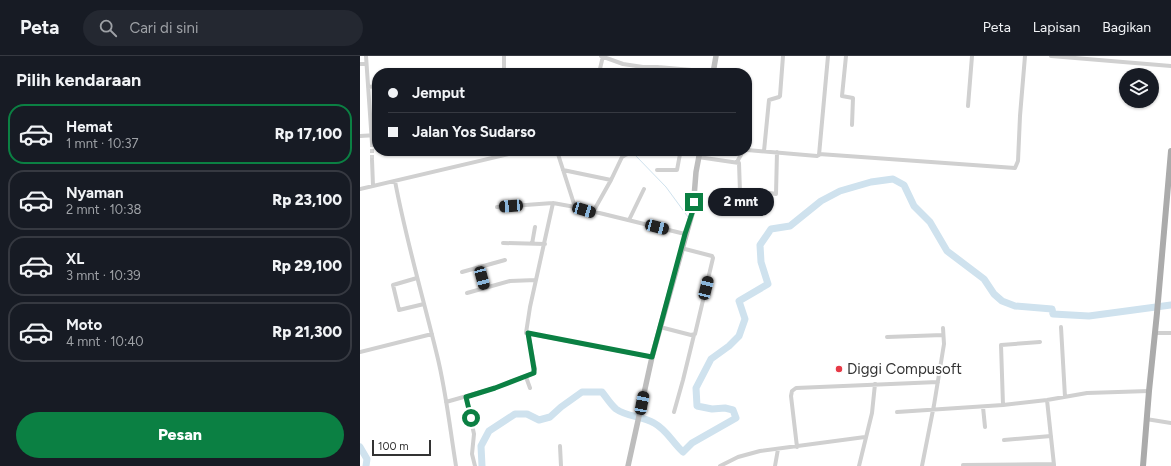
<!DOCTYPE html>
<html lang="id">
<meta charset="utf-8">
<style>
:root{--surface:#171b24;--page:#242831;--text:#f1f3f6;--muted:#9ea1a6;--line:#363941;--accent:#0b8043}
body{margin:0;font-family:Figtree,sans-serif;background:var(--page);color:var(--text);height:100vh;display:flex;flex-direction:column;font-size:15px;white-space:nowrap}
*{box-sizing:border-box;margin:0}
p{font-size:13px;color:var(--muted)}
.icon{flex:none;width:22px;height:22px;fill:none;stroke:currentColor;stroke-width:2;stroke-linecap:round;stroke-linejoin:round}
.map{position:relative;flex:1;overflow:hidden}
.details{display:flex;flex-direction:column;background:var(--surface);width:360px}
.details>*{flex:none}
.guide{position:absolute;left:12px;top:12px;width:380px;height:88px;border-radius:16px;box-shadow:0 1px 3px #0004;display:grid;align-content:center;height:88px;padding:0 16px;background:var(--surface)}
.buttons{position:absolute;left:759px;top:12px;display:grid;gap:8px}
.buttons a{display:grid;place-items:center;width:40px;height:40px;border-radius:50%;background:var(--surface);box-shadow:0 1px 3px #0004;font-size:20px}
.scale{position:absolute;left:12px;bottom:10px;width:59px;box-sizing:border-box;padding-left:4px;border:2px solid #333;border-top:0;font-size:11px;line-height:14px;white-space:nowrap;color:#333;-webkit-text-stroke:3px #fff;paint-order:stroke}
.end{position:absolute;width:18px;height:18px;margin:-9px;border:5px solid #0b8043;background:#fff;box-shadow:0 0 0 2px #fff}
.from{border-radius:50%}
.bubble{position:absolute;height:28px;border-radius:14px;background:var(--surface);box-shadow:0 1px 3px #0004;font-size:13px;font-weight:800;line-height:28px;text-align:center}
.car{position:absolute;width:12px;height:24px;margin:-12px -6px;border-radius:5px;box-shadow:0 0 3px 1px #0007;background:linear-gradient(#222 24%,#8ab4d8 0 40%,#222 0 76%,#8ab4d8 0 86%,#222 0)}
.guide b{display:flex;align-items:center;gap:14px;height:38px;font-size:15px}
.guide b+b{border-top:1px solid var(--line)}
.guide i{width:10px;height:10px;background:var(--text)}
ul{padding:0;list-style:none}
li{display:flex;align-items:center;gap:12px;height:60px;margin:0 8px 6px;padding:0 8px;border:2px solid var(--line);border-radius:16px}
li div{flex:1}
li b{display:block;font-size:15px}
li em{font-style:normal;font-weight:800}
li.on{border-color:var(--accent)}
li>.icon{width:36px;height:36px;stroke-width:1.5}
h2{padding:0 16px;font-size:18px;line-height:48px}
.cta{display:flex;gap:8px;margin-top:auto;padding:8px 16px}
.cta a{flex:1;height:46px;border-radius:24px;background:var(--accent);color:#fff;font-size:16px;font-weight:800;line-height:46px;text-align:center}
header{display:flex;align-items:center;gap:24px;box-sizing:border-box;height:56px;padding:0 20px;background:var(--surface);border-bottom:1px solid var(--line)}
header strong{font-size:19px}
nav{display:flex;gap:22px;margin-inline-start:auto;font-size:14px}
.search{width:280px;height:36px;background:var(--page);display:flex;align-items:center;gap:10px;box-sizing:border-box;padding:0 14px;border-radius:22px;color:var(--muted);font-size:15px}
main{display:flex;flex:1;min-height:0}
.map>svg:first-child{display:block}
</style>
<header>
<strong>Peta</strong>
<div class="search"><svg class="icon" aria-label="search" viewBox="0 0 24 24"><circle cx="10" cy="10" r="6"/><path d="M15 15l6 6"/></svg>Cari di sini</div>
<nav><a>Peta</a><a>Lapisan</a><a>Bagikan</a></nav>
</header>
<main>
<section class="details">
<h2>Pilih kendaraan</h2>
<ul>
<li class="on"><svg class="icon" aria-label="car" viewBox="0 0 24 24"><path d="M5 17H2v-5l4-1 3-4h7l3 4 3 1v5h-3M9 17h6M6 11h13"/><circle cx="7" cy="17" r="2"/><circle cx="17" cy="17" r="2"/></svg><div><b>Hemat</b><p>1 mnt · 10:37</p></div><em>Rp 17,100</em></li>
<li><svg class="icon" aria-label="car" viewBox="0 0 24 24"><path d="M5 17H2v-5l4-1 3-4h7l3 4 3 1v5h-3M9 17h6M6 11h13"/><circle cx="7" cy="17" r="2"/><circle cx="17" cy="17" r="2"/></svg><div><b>Nyaman</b><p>2 mnt · 10:38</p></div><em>Rp 23,100</em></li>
<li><svg class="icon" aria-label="car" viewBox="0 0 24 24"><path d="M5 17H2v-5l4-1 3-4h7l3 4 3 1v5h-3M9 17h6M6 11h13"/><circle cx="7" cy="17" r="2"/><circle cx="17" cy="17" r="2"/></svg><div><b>XL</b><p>3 mnt · 10:39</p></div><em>Rp 29,100</em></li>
<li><svg class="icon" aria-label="car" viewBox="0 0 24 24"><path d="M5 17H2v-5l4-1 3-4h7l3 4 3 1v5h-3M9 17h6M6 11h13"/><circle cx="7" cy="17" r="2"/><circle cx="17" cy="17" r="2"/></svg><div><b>Moto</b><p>4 mnt · 10:40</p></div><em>Rp 21,300</em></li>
</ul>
<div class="cta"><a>Pesan</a></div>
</section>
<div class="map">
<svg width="811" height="410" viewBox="0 0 811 410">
<rect width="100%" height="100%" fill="#fff"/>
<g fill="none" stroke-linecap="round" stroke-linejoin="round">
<!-- stream -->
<path stroke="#cfe2ee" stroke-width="1" d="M276 100 306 131 328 161"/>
<!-- river -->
<path stroke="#cfe2ee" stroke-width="7" d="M0 391 7 403 6 410
M122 410 121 390 129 375 155 358H167L179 364 190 361 201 351 222 336H242C246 341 251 349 256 353 267 361 282 360 294 367 307 374 312 386 323 396L332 387 376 362 373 354 365 352 352 353 337 350 336 332 351 303 369 290 379 280 385 263 379 245 408 228 401 206 400 189 411 173 430 170 461 145 480 135 511 126 533 123 544 129 554 150 570 166 587 195 624 223 634 238 642 245 655 250 692 253 693 258 729 260 811 249"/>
<!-- street-tunnel -->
<path stroke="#d6d6d6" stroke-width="4" stroke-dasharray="4 2" stroke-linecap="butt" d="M12 87V104"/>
<!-- street -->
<path stroke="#d0d0d0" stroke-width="4" d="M6 0 12 87
M144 0V17
M241 0 263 8 283 11H298L354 16
M486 0 482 40 493 42 492 69
M691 0 811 10
M0 8H6
M239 17 243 0
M297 17 298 11
M8 31 17 30
M608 50 612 0
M0 80 17 79
M387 94 457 100 459 99 468 0
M197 95 215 151 325 178
M404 95 409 44 419 41 420 40 423 0
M459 98 655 112 658 105 660 60 665 0
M338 101 379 107 380 136 381 137H410L416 138 417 96
M12 104 13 130
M377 106 383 95
M203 114 251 124 233 156
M251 124 262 101C273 92 304 96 319 97L320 98 317 114H297
M35 125C46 184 63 241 77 299 86 335 90 373 96 410
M0 133 162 95
M193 147 170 251 166 277 292 301
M137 151 193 147 215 151
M269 164 284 133
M143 187 185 188
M172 188 175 171
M119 211 125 232
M102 216 145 204
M57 222 33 229 39 254 64 248
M107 237 150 225 176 224
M300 271 331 279 335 278 353 202 352 200 321 192
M701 271 705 341
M796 277H811
M527 281 583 279
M0 296 72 278
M166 321 170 332
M106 341 114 378 112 398 115 410
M687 344 694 409
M86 346 135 332 173 317 175 313 168 277
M643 349 641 289 680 286
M623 351 625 371
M314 356 323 324 334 279
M537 356 643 349 687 344 727 337 789 335
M786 363 811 367
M644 384 691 380
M200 390 201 410
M437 391 431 340 432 335 436 332 578 326
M603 409 694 408
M360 410 378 401 400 395 505 381
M415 410 418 393
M499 410 512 357 515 328
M562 410 574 349 584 288 583 272"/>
<!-- secondary -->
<path stroke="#bdbdbd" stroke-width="5.5" d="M353 17 356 0
M268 410 292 301 333 154 336 116 340 95"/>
<!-- primary -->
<path stroke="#ababab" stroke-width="6" d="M783 410 789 335 797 257 811 95"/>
</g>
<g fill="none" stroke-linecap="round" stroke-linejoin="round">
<!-- route -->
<path stroke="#0b8043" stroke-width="5" d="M111 362 106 341 135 332 174 317V313L168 277 292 301 325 178 333 154 334 146"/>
</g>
<!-- markers -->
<circle fill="#e63946" stroke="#fff" stroke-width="1.5" cx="479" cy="313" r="4"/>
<g text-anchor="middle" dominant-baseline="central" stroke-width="4" stroke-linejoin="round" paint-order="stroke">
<!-- poi labels -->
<g font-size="15" fill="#333" stroke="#fff" text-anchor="start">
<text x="487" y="313">Diggi Compusoft</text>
</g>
</g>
</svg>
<div class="buttons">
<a><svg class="icon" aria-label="layers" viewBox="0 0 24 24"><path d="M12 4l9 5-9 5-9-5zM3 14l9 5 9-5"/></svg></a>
</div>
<div class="scale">100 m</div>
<i class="end from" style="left:111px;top:362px"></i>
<i class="end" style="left:334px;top:146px"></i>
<div class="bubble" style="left:348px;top:132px;width:66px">2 mnt</div>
<i class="car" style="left:151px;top:150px;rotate:266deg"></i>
<i class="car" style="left:224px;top:154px;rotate:106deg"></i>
<i class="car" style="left:297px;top:171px;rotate:105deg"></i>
<i class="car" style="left:122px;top:222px;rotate:165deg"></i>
<i class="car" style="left:346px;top:232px;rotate:14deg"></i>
<i class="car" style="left:282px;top:347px;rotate:11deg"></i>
<div class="guide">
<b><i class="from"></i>Jemput</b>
<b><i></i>Jalan Yos Sudarso</b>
</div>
</div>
</main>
